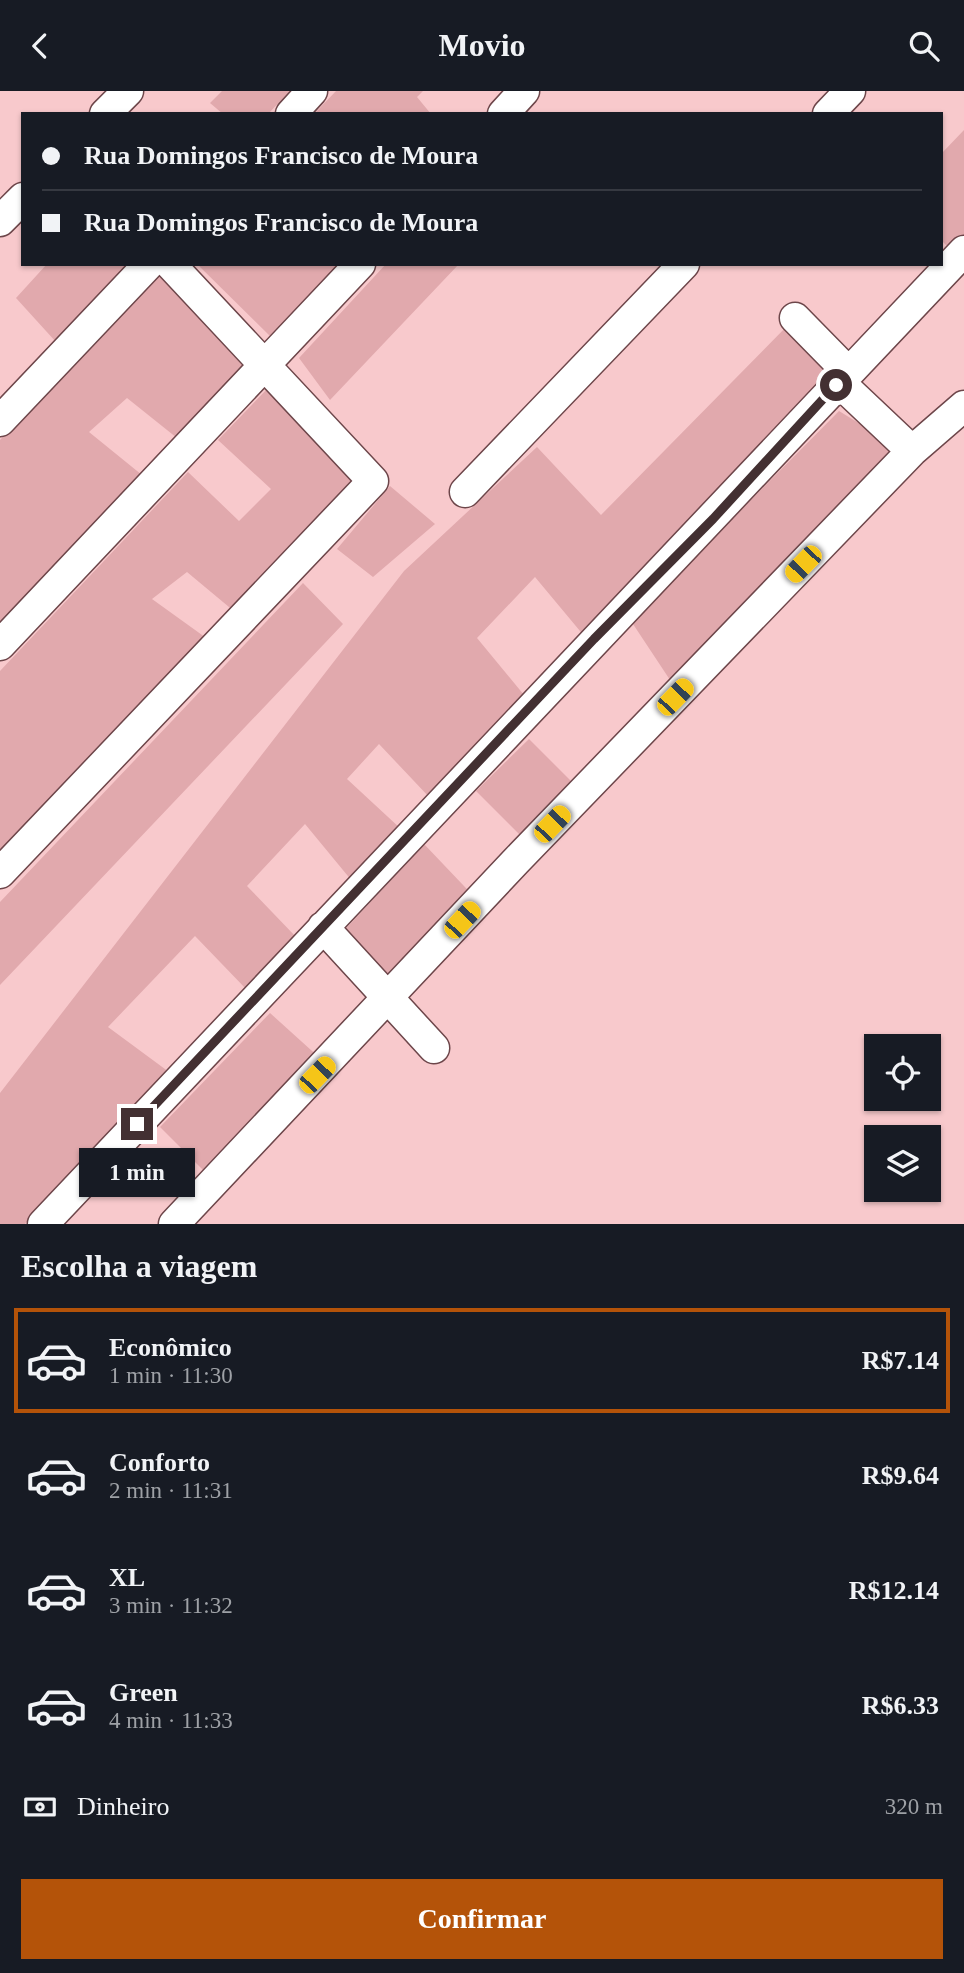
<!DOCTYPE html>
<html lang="pt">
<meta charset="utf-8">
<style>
:root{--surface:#171b24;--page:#242831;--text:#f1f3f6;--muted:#9ea1a6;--line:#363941;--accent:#b45309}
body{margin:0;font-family:"Times New Roman",serif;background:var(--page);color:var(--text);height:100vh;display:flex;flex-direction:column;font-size:26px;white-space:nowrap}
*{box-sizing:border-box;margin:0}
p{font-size:23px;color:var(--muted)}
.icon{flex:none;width:38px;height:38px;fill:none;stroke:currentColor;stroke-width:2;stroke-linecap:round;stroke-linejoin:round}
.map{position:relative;height:1133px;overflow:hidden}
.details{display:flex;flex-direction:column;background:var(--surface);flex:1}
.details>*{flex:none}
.banner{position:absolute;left:21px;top:21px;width:922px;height:154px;border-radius:0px;box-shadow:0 2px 5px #0004;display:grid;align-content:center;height:154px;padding:0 21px;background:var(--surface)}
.tools{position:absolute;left:864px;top:943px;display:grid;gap:14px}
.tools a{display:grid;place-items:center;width:77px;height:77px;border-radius:0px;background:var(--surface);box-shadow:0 2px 5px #0004;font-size:35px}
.end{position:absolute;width:32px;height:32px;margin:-16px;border:9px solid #433032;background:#fff;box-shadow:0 0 0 4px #fff}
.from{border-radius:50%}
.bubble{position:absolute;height:49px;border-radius:0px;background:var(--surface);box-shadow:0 2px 5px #0004;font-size:23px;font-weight:700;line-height:49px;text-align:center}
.car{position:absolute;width:21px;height:42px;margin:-21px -10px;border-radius:9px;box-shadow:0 0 5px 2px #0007;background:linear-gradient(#f5c518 24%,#345 0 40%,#f5c518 0 76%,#345 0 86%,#f5c518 0)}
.banner b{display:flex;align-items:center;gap:24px;height:66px;font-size:26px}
.banner b+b{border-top:2px solid var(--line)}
.banner i{width:18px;height:18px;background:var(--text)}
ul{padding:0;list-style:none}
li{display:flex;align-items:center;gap:21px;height:105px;margin:0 14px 10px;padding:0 7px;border:4px solid transparent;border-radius:0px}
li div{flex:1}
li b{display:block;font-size:26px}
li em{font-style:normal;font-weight:700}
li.selected{border-color:var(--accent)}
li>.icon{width:63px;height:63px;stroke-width:1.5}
h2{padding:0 21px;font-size:32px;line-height:84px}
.pay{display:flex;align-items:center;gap:18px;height:77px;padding:0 21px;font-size:26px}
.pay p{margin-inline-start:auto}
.button{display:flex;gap:14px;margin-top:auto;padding:14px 21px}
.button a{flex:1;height:80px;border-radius:0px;background:var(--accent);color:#fff;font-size:28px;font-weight:700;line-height:80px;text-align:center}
header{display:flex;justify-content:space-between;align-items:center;height:91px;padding:0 21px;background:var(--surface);font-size:32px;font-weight:700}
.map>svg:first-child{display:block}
</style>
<header><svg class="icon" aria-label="back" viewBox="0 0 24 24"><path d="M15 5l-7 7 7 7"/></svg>Movio<svg class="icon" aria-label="search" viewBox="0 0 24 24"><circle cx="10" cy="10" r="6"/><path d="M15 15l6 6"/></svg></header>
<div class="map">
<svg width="964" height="1133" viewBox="0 0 964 1133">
<rect width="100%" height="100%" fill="#f8c9cc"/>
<!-- green -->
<path fill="#e1a9ad" d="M222 0H290L268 23H223L210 12Z
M336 0H423L417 6 431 23H314Z
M964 39V152L954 162 942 150V62Z
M47 173H131L56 251 16 207Z
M197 173H342L271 246Z
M386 173H459L330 309 299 267Z
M157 183 249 271 177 347 127 307 89 341 142 384 0 535V349Z
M789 233 832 286 585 546 535 486 477 547 524 604 430 707 379 653 347 688 401 738 352 790 305 733 247 795 297 847 247 899 195 845 108 936 169 981 25 1133H0V1002L404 480 537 356 601 424Z
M268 297 358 391 235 521 187 481 152 508 209 549 0 770V580L188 381 239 430 271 398 218 349Z
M839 320 901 358 674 595 631 530Z
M390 395 435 433 373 486 337 458Z
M303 492 343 533 0 894V811Z
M529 648 585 704 533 757 476 700Z
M424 753 483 815 390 898 342 842Z
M270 922 322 969 217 1093 160 1036Z"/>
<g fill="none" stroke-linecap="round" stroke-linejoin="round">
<defs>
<path id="minor" d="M105 23 128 0
M291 23 312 0
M503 23 524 0
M828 23 850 0
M0 130 23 107
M795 227 848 281
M839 291 912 360
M0 330 149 173
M465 401 684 173
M0 554 360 173
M0 782 373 390 170 173
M323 836 434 957
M43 1133 964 160
M174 1133 516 770 912 360 964 315"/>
</defs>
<!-- minor casing -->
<use href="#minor" stroke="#6d464a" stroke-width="33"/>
<!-- minor -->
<use href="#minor" stroke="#fff" stroke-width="30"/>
</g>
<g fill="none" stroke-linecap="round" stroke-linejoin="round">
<!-- route -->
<path stroke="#433032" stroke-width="9" d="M137 1033 594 548 713 428 836 294"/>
</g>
</svg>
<div class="tools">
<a><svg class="icon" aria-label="locate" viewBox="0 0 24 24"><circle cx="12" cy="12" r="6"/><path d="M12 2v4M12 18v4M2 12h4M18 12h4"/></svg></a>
<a><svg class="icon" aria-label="layers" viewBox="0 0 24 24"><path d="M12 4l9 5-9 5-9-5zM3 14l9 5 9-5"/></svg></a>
</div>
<i class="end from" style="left:836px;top:294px"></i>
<i class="end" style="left:137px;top:1033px"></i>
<div class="bubble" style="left:79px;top:1057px;width:116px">1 min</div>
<i class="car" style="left:803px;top:473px;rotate:224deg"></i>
<i class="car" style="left:675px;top:606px;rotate:44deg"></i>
<i class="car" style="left:552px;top:733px;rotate:44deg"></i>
<i class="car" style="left:462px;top:829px;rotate:43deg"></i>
<i class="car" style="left:317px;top:984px;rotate:44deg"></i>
<div class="banner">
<b><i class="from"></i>Rua Domingos Francisco de Moura</b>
<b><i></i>Rua Domingos Francisco de Moura</b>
</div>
</div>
<section class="details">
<h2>Escolha a viagem</h2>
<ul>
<li class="selected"><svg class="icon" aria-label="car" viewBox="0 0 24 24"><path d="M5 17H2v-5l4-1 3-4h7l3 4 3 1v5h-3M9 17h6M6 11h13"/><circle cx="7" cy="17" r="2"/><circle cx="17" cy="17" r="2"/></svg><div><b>Econômico</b><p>1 min · 11:30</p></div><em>R$7.14</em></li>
<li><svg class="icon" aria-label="car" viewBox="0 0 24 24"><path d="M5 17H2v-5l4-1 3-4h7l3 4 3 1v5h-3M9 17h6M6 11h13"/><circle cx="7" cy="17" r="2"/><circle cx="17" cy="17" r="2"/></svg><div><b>Conforto</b><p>2 min · 11:31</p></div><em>R$9.64</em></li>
<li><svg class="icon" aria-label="car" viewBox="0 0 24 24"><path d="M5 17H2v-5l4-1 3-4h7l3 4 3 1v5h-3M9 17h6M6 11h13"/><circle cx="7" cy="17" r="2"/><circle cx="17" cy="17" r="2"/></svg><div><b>XL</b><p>3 min · 11:32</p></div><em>R$12.14</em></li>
<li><svg class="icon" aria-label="car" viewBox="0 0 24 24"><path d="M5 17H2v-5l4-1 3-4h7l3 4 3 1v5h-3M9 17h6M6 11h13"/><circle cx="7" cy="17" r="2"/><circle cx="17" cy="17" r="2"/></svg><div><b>Green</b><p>4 min · 11:33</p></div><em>R$6.33</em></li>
</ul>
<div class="pay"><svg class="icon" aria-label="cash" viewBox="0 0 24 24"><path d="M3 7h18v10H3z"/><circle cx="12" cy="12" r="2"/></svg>Dinheiro<p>320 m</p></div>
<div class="button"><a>Confirmar</a></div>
</section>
